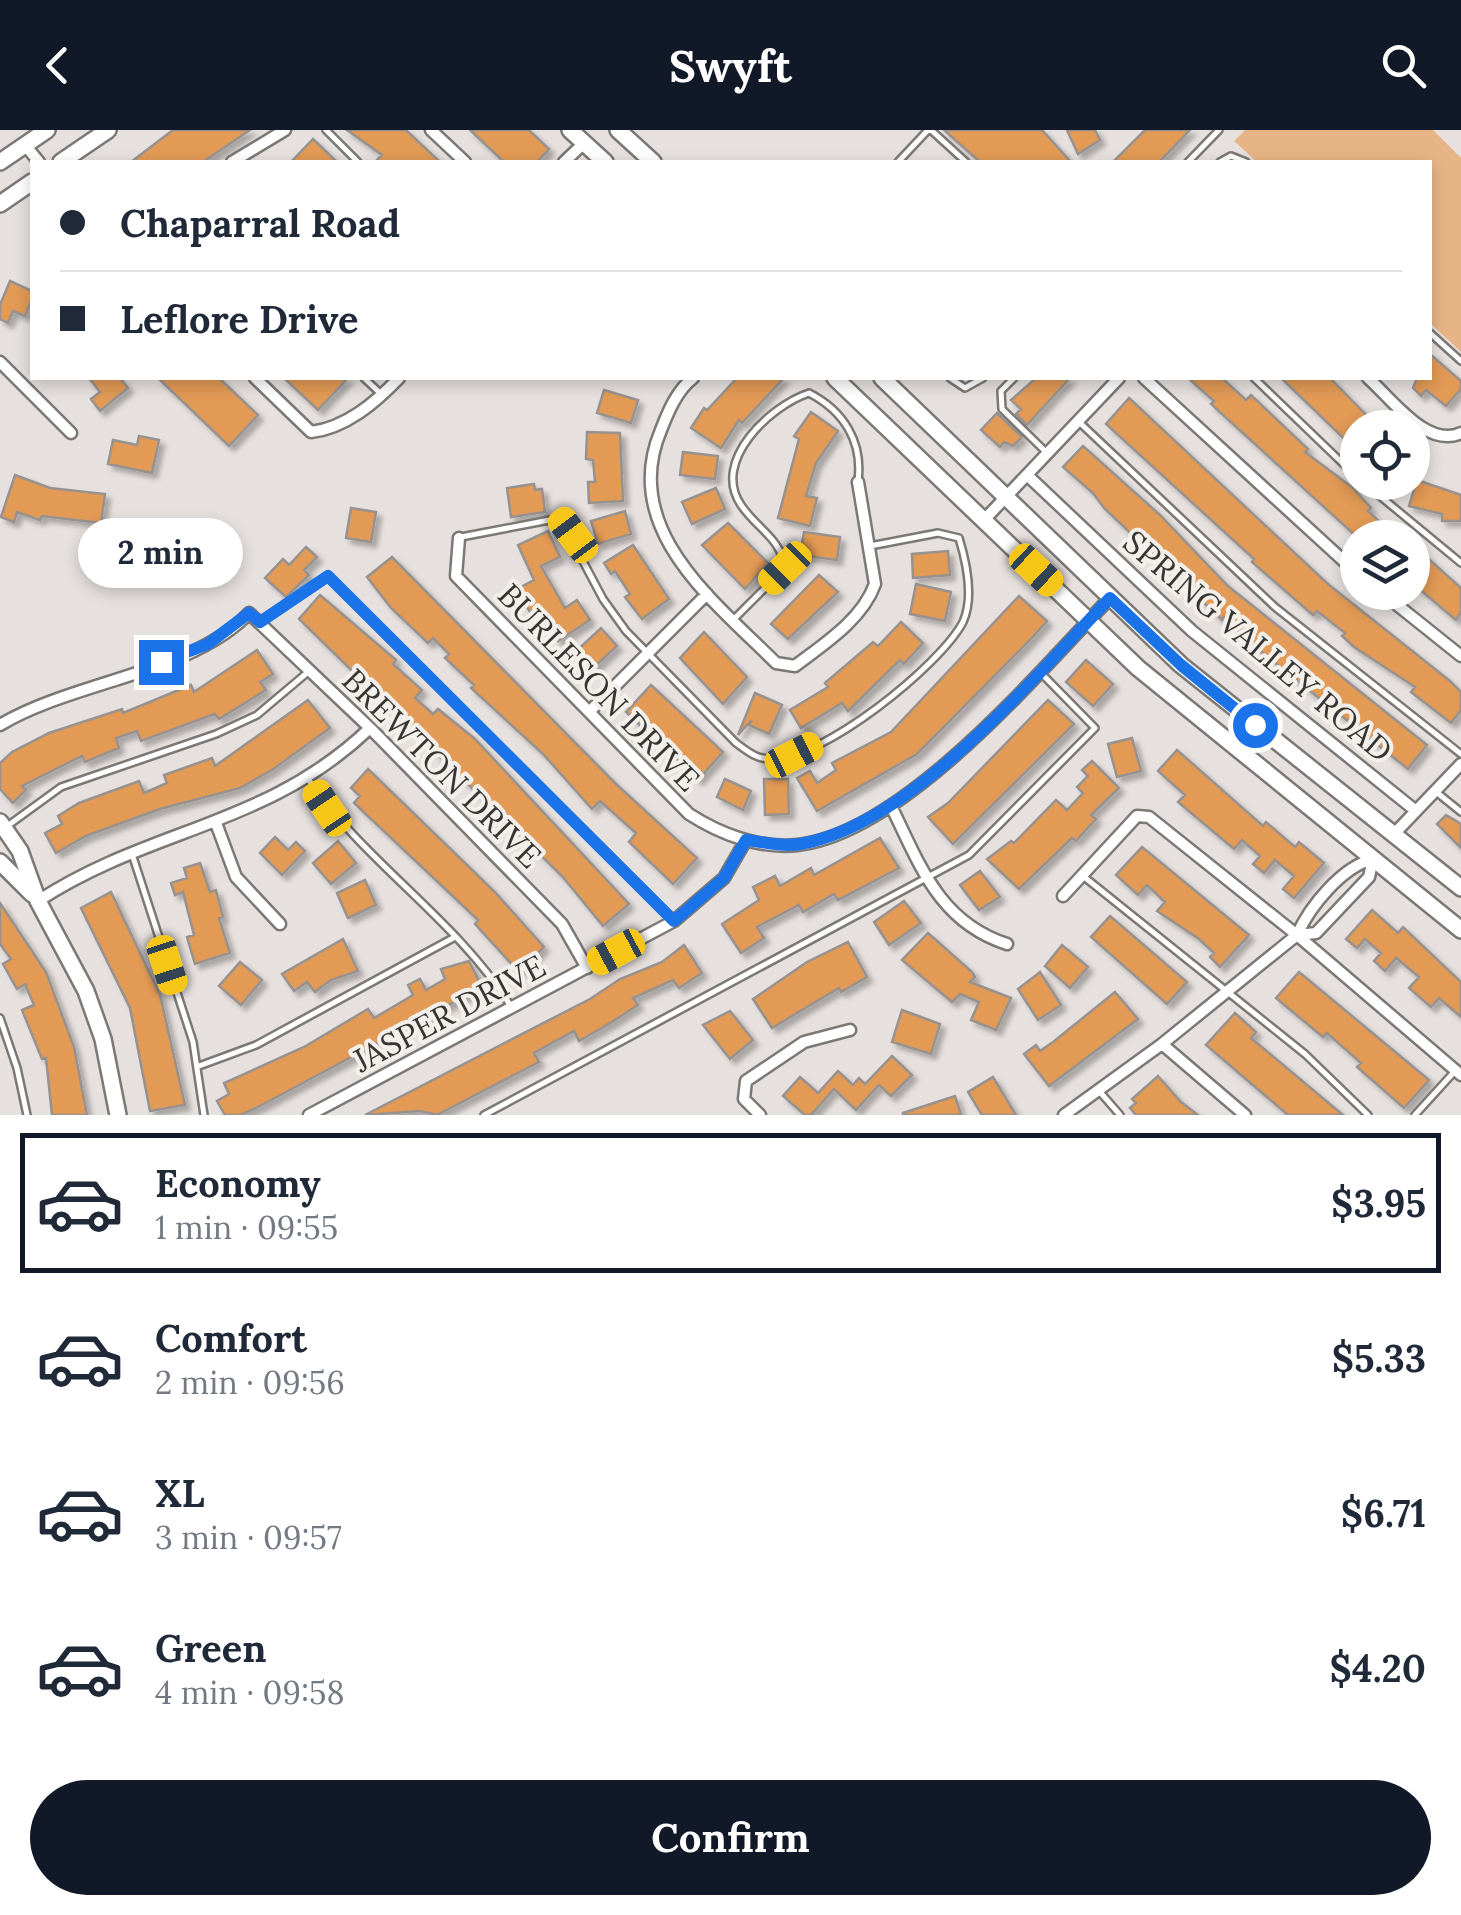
<!DOCTYPE html>
<meta charset="utf-8">
<style>
:root{--surface:#fff;--page:#f2f2f3;--text:#1f2937;--muted:#747a83;--line:#e0e1e3;--accent:#111827}
body{margin:0;font-family:Lora,serif;background:var(--page);color:var(--text);height:100vh;display:flex;flex-direction:column;font-size:38px;white-space:nowrap}
*{box-sizing:border-box;margin:0}
p{font-size:32px;color:var(--muted)}
.icon{flex:none;width:55px;height:55px;fill:none;stroke:currentColor;stroke-width:2;stroke-linecap:round;stroke-linejoin:round}
.map{position:relative;height:985px;overflow:hidden}
.sheet{display:flex;flex-direction:column;background:var(--surface);flex:1}
.sheet>*{flex:none}
.banner{position:absolute;left:30px;top:30px;width:1402px;height:220px;border-radius:0px;box-shadow:0 5px 15px #0003;display:grid;align-content:center;height:220px;padding:0 30px;background:var(--surface)}
.controls{position:absolute;left:1340px;top:280px;display:grid;gap:20px}
.controls a{display:grid;place-items:center;width:90px;height:90px;border-radius:50%;background:var(--surface);box-shadow:0 5px 15px #0003;font-size:50px}
.end{position:absolute;width:45px;height:45px;margin:-22px;border:12px solid #1a73e8;background:#fff;box-shadow:0 0 0 5px #fff}
.from{border-radius:50%}
.bubble{position:absolute;height:70px;border-radius:35px;background:var(--surface);box-shadow:0 5px 15px #0003;font-size:32px;font-weight:800;line-height:70px;text-align:center}
.car{position:absolute;width:30px;height:60px;margin:-30px -15px;border-radius:12px;box-shadow:0 0 8px 2px #0007;background:linear-gradient(#f5c518 24%,#345 0 40%,#f5c518 0 76%,#345 0 86%,#f5c518 0)}
.banner b{display:flex;align-items:center;gap:35px;height:95px;font-size:38px}
.banner b+b{border-top:2px solid var(--line)}
.banner i{width:25px;height:25px;background:var(--text)}
ul{padding:18px 0 0;list-style:none}
li{display:flex;align-items:center;gap:30px;height:140px;margin:0 20px 15px;padding:0 10px;border:5px solid transparent;border-radius:0px}
li div{flex:1}
li b{display:block;font-size:38px}
li em{font-style:normal;font-weight:800}
li.active{border-color:var(--accent)}
li>.icon{width:90px;height:90px;stroke-width:1.5}
.primary-button{display:flex;gap:20px;margin-top:auto;padding:20px 30px}
.primary-button a{flex:1;height:115px;border-radius:60px;background:var(--accent);color:#fff;font-size:40px;font-weight:800;line-height:115px;text-align:center}
header{display:flex;justify-content:space-between;align-items:center;height:130px;padding:0 30px;background:var(--accent);color:#fff;font-size:45px;font-weight:800}
.map>svg:first-child{display:block}
</style>
<header><svg class="icon" aria-label="back" viewBox="0 0 24 24"><path d="M15 5l-7 7 7 7"/></svg>Swyft<svg class="icon" aria-label="search" viewBox="0 0 24 24"><circle cx="10" cy="10" r="6"/><path d="M15 15l6 6"/></svg></header>
<div class="map">
<svg width="1461" height="985" viewBox="0 0 1461 985">
<defs>
<filter id="shadow"><feDropShadow dx="5" dy="5" stdDeviation="2.5" flood-color="#0004"/></filter>
</defs>
<rect width="100%" height="100%" fill="#e6e1de"/>
<!-- green -->
<path fill="#e7b487" d="M1245 0H1433L1461 28V222L1430 193V32H1257L1234 11Z"/>
<!-- building -->
<path fill="#e29a55" stroke="#97928f" stroke-width="2.5" filter="url(#shadow)" d="M173 0H250L203 32H131Z
M347 0H406L440 32H375L382 25Z
M470 0H529L549 19 537 32H504Z
M944 0H1042L1071 32H980Z
M1067 0H1095L1100 10 1078 24Z
M1145 0H1190L1159 32H1113Z
M313 9 337 32H291Z
M10 151 32 161V169L25 186 13 181 8 193 0 189V175Z
M1430 224 1461 251V259L1446 276 1426 260 1421 266 1413 258 1417 248H1430Z
M89 248H120L128 258 100 281 91 269 100 262Z
M158 248H219L258 285 229 316Z
M284 248H348L318 280Z
M737 248H784L742 293 739 290 721 318 691 298 704 278 707 280Z
M1036 248H1070L1027 295 1016 284 1021 279 1011 270Z
M1188 248H1222L1246 270 1251 265 1308 319 1305 322 1353 358 1371 378 1368 381 1397 408H1358L1211 274 1214 271Z
M1281 248H1330L1379 298H1358V322Z
M604 260 638 270 631 293 597 283Z
M1129 268 1328 454 1450 551 1461 562V580L1451 593 1411 562 1415 557 1354 517 1342 506 1345 503 1317 481 1313 485 1252 432 1254 429 1106 294Z
M811 282 838 301 816 333 806 366 817 368 810 396 778 388 799 309 794 306Z
M997 283 1022 307 1013 316 1004 312 1000 317 981 300Z
M587 302 620 303 623 371 589 373 588 352H595L593 330 586 329Z
M139 306 159 310 152 343 108 334 113 310 137 315Z
M1083 316 1160 385 1228 456 1427 615 1408 639 1254 516 1224 487 1222 490 1104 378 1093 363 1063 337Z
M683 322 718 326 715 349 680 345Z
M15 345 50 358 105 364 101 393 42 386 40 390 17 382 14 392 1 387Z
M1417 350 1461 365V391H1442V384L1409 376Z
M534 354 535 360 542 359 545 382 511 387 507 358Z
M716 358 725 379 692 394 682 372Z
M351 378 376 382 371 412 346 408Z
M625 381 631 404 598 414 591 391Z
M728 393 768 433 745 459 702 415Z
M548 401 560 427 541 436 565 478 577 470 590 490 558 511 537 480 531 484 517 459 534 450 518 415Z
M804 402 840 407 837 430 800 425Z
M1412 414 1461 458V482L1456 490 1412 453Z
M633 415 669 469 642 489 625 467 630 464 615 441 611 444 604 433Z
M306 417 317 427 304 440 309 445 286 467 265 448 283 429 289 435Z
M948 421 950 445 913 448 912 424Z
M392 427 616 654 697 728 673 754 629 712 636 703 600 671 592 679 543 624 471 558 474 555 445 528 449 524 433 508 428 513 391 478 367 447Z
M819 445 838 462 788 509 771 494Z
M916 454 951 462 945 491 910 484Z
M320 465 396 530 393 534 422 560 415 568 433 584 438 579 475 609 629 774 603 796 562 746 299 489Z
M1019 466 1047 491 1030 510 917 624 817 681 797 648 810 641 817 653 836 640 832 633 891 602Z
M901 492 923 513 904 534 900 530 848 581 842 573 801 598 790 580 828 557 825 553 873 512 878 516Z
M601 498 617 516 590 541 573 524Z
M704 502 747 547 723 574 680 528Z
M257 520 273 544 260 552 266 560 219 589 215 584 141 611 137 601 116 608 119 618 85 632 82 626 22 656 26 660 13 673 0 659V633L12 622 49 603 122 579 123 583 191 555 194 562Z
M1086 530 1113 554 1093 576 1066 552Z
M651 555 723 622 698 650 626 582Z
M755 563 782 575 769 604 749 595 752 590 738 605Z
M308 570 330 598 272 640 240 658 160 679 86 706 56 723 45 703 62 694 58 686 79 673 139 651 144 663 167 653 164 645 212 628 215 636Z
M1048 570 1074 594 953 714 928 687 948 673Z
M1132 608 1141 641 1117 647 1108 614Z
M1177 620 1263 696 1266 692 1295 717 1299 712 1324 733 1294 768 1283 759 1294 746 1275 730 1264 743 1253 734 1260 726 1242 710 1234 719 1178 672 1185 665 1158 641Z
M1092 631 1119 658 1091 685 1096 689 1076 711 1072 708 1019 759 987 729 1011 711 1014 713 1056 670 1067 680 1083 663 1077 657 1088 646 1082 640Z
M368 639 495 762 544 817 519 842 475 794 478 790 354 673 360 666 351 658Z
M725 649 751 661 743 680 717 667Z
M764 649H788L789 684 765 685Z
M1446 685 1461 694V718L1437 694Z
M275 707 288 720 296 712 305 721 282 745 260 723Z
M880 708 899 738 838 770 834 764 803 782 799 775 757 797 764 808 741 823 722 794 759 770 753 757 775 746 780 756 811 738 814 745Z
M338 711 356 733 331 754 313 733Z
M1142 717 1249 805 1220 837 1210 827 1214 823 1199 809 1157 781 1165 772 1147 755 1138 765 1116 745Z
M200 733 210 762 216 760 223 787 219 788 230 823 195 834 187 807 194 805 183 762 175 765 171 753 187 748 184 738Z
M980 741 1000 767 979 780 960 755Z
M365 750 376 775 348 788 337 763Z
M111 762 160 865 185 975 150 981 130 878 81 778Z
M904 771 921 793 889 815 874 792Z
M0 773 46 842 74 917 87 985H52L46 928 42 929 22 880 34 875 25 854 17 859 3 834 11 829 0 814Z
M1372 780 1398 803 1403 797 1461 852V887L1439 868 1431 877 1409 858 1419 847 1396 828 1385 841 1374 831 1381 823 1365 809 1357 818 1346 809Z
M1110 786 1187 852 1167 874 1091 807Z
M928 803 972 842 975 847 970 852 1011 868 996 900 971 890 979 872 960 864 952 872 902 830Z
M343 809 358 841 331 850 315 862 307 852 294 861 282 844Z
M848 812 867 847 841 862 839 858 772 898 753 869 807 832Z
M684 815 702 843 679 858 673 850 633 868 638 875 612 892 579 911 574 901 534 923 539 932 437 985 420 981 365 985 590 869 620 849 662 832Z
M1062 815 1088 837 1070 858 1045 836Z
M469 831 482 857 262 975 241 985H225L217 971 229 964 224 953 304 917 368 879 374 888 413 865 408 855 420 849 426 860 445 849 441 839Z
M240 832 262 850 241 875 219 856Z
M1040 842 1061 875 1038 890 1018 859Z
M1299 842 1429 950 1404 978 1357 937 1361 933 1327 903 1323 907 1276 868Z
M1115 862 1138 889 1049 956 1024 924 1036 915 1040 921 1053 912Z
M902 880 940 894 931 924 892 912Z
M730 881 753 910 730 929 703 895Z
M1235 883 1256 902 1251 908 1343 985H1288L1206 915Z
M892 926 912 945 891 966 879 955 856 980 834 959 811 985H805L783 966 800 947 818 963 838 941 853 955 859 948 865 954Z
M1158 946 1181 972 1198 985H1136L1130 978 1136 973 1132 969Z
M993 947 1016 985H982L968 962Z
M955 966 961 985H903V983Z"/>
<g fill="none" stroke-linecap="round" stroke-linejoin="round">
<defs>
<path id="lane" d="M326 0 358 32
M931 0 966 32
M898 32 928 0
M1188 32 1219 0
M1220 32 1231 26 1246 32
M1430 203 1461 231
M364 248 380 263
M950 248 965 258 983 248
M1014 248 1001 261 1002 279 1047 323
M1254 248 1358 348
M1078 291 1275 477 1461 624
M1363 352 1461 433
M461 407 560 388 603 469 626 501 736 613C747 621 756 629 771 629 821 631 940 536 963 492 974 468 966 431 959 408L938 403 870 416
M733 490 785 438C781 408 757 399 741 375 711 331 770 276 809 263 844 281 863 312 858 351
M260 492 328 447 672 789
M308 649C365 733 456 789 510 875
M1435 661 1461 682
M6 697 61 657 216 604 257 585 308 542
M132 724 193 912 204 985
M1083 746 1305 924 1368 985
M0 888 17 938 27 985
M199 936 256 915 455 807
M1100 962 1120 985
M484 985 969 725 1095 598 1041 543
M1415 985 1455 941"/>
<path id="street" d="M431 0 465 32
M25 15 39 32
M232 32 285 0
M564 32 584 13
M0 232 71 303
M255 248 311 302C346 298 376 272 399 248
M693 248C677 260 668 282 661 300 619 399 714 471 776 533L795 536C824 514 862 490 875 454L858 352
M1144 248 1358 444
M1368 248C1392 269 1427 319 1461 303
M1027 345 1192 501 1416 681
M984 390 1119 248
M459 408 456 446 689 684C720 704 759 719 797 715 903 704 1038 543 1110 468
M1381 462 1461 526
M589 582 707 464
M0 595C73 551 193 543 249 483L370 598 562 794 587 838
M891 676C920 735 939 792 1007 814
M216 693 236 747 280 794
M1394 704 1461 634
M1063 766 1137 686 1149 687 1297 805 1461 945
M38 771C151 697 267 697 370 598
M1162 914 1245 985
M309 985 674 791 724 748 746 710
M760 985 744 969 746 951 804 912 850 900
M1064 985 1162 914 1297 805C1310 776 1342 737 1373 729L1369 747 1316 803 1298 805"/>
<path id="secondary" d="M570 0 605 32
M618 0 653 32
M0 32 47 0
M61 32 108 0
M0 74 32 52
M835 248 1138 538 1461 800
M882 248 1181 535 1461 758
M0 692 20 721 38 771 86 861 103 909 118 985
M0 732 32 764"/>
</defs>
<!-- lane casing -->
<use href="#lane" stroke="#7c7874" stroke-width="10"/>
<!-- street casing -->
<use href="#street" stroke="#7c7874" stroke-width="15"/>
<!-- secondary casing -->
<use href="#secondary" stroke="#7c7874" stroke-width="20"/>
<!-- lane -->
<use href="#lane" stroke="#fff" stroke-width="5"/>
<!-- street -->
<use href="#street" stroke="#fff" stroke-width="10"/>
<!-- secondary -->
<use href="#secondary" stroke="#fff" stroke-width="15"/>
</g>
<g fill="none" stroke-linecap="round" stroke-linejoin="round">
<!-- route -->
<path stroke="#1a73e8" stroke-width="12" d="M161 532 208 514 249 483 260 492 328 446 674 791 724 748 746 710C764 712 783 717 800 714 912 695 1033 548 1110 468L1181 535 1255 595"/>
</g>
<g text-anchor="middle" dominant-baseline="central" stroke-width="8" stroke-linejoin="round" paint-order="stroke">
<!-- street labels -->
<g font-size="32" fill="#373533" stroke="#f3efeb">
<text transform="translate(1258 516) rotate(40)">SPRING VALLEY ROAD</text>
<text transform="translate(599 557) rotate(46)">BURLESON DRIVE</text>
<text transform="translate(442 638) rotate(45)">BREWTON DRIVE</text>
<text transform="translate(449 883) rotate(-28)">JASPER DRIVE</text>
</g>
</g>
</svg>
<div class="controls">
<a><svg class="icon" aria-label="locate" viewBox="0 0 24 24"><circle cx="12" cy="12" r="6"/><path d="M12 2v4M12 18v4M2 12h4M18 12h4"/></svg></a>
<a><svg class="icon" aria-label="layers" viewBox="0 0 24 24"><path d="M12 4l9 5-9 5-9-5zM3 14l9 5 9-5"/></svg></a>
</div>
<i class="end from" style="left:1255px;top:595px"></i>
<i class="end" style="left:161px;top:532px"></i>
<div class="bubble" style="left:78px;top:388px;width:165px">2 min</div>
<i class="car" style="left:573px;top:405px;rotate:323deg"></i>
<i class="car" style="left:785px;top:438px;rotate:225deg"></i>
<i class="car" style="left:1036px;top:440px;rotate:133deg"></i>
<i class="car" style="left:794px;top:625px;rotate:63deg"></i>
<i class="car" style="left:327px;top:678px;rotate:326deg"></i>
<i class="car" style="left:616px;top:822px;rotate:242deg"></i>
<i class="car" style="left:167px;top:835px;rotate:162deg"></i>
<div class="banner">
<b><i class="from"></i>Chaparral Road</b>
<b><i></i>Leflore Drive</b>
</div>
</div>
<section class="sheet">
<ul>
<li class="active"><svg class="icon" aria-label="car" viewBox="0 0 24 24"><path d="M5 17H2v-5l4-1 3-4h7l3 4 3 1v5h-3M9 17h6M6 11h13"/><circle cx="7" cy="17" r="2"/><circle cx="17" cy="17" r="2"/></svg><div><b>Economy</b><p>1 min · 09:55</p></div><em>$3.95</em></li>
<li><svg class="icon" aria-label="car" viewBox="0 0 24 24"><path d="M5 17H2v-5l4-1 3-4h7l3 4 3 1v5h-3M9 17h6M6 11h13"/><circle cx="7" cy="17" r="2"/><circle cx="17" cy="17" r="2"/></svg><div><b>Comfort</b><p>2 min · 09:56</p></div><em>$5.33</em></li>
<li><svg class="icon" aria-label="car" viewBox="0 0 24 24"><path d="M5 17H2v-5l4-1 3-4h7l3 4 3 1v5h-3M9 17h6M6 11h13"/><circle cx="7" cy="17" r="2"/><circle cx="17" cy="17" r="2"/></svg><div><b>XL</b><p>3 min · 09:57</p></div><em>$6.71</em></li>
<li><svg class="icon" aria-label="car" viewBox="0 0 24 24"><path d="M5 17H2v-5l4-1 3-4h7l3 4 3 1v5h-3M9 17h6M6 11h13"/><circle cx="7" cy="17" r="2"/><circle cx="17" cy="17" r="2"/></svg><div><b>Green</b><p>4 min · 09:58</p></div><em>$4.20</em></li>
</ul>
<div class="primary-button"><a>Confirm</a></div>
</section>
